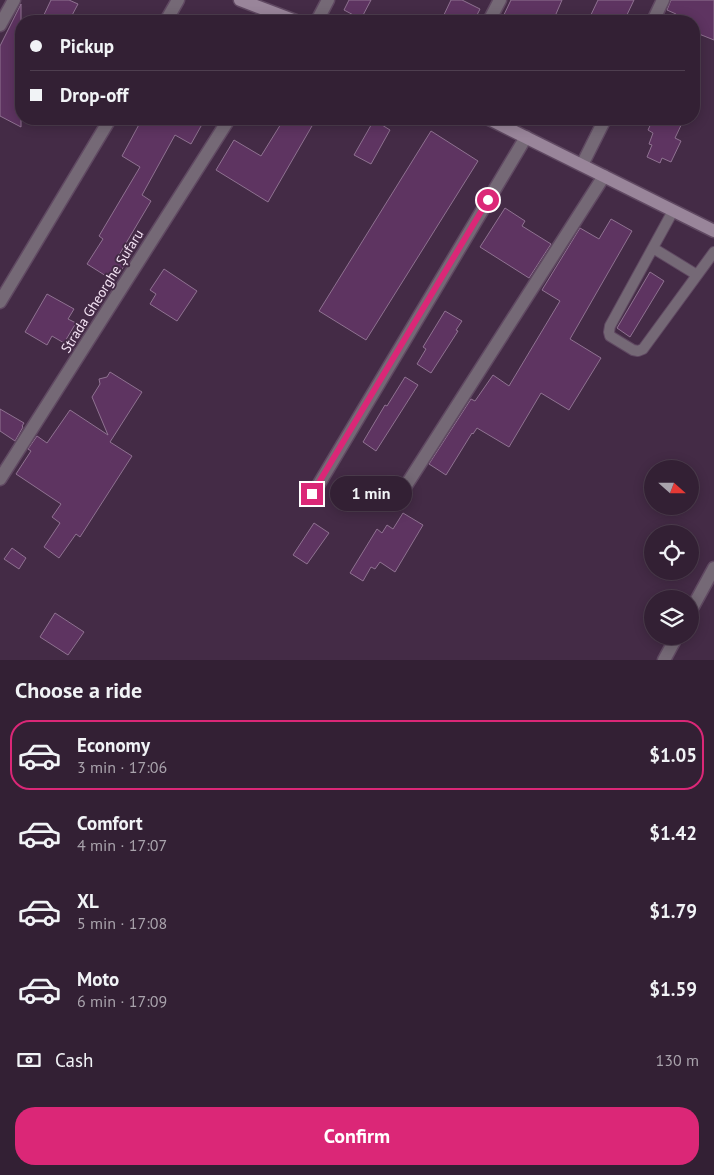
<!DOCTYPE html>
<meta charset="utf-8">
<style>
:root{--surface:#332034;--page:#3e2d40;--text:#f1f3f6;--muted:#a9a3ac;--line:#4e3e4f;--accent:#db2777}
body{margin:0;font-family:"PT Sans",sans-serif;background:var(--page);color:var(--text);height:100vh;display:flex;flex-direction:column;font-size:19px;white-space:nowrap}
*{box-sizing:border-box;margin:0}
p{font-size:16px;color:var(--muted)}
.icon{flex:none;width:28px;height:28px;fill:none;stroke:currentColor;stroke-width:2;stroke-linecap:round;stroke-linejoin:round}
.map{position:relative;height:660px;overflow:hidden}
.sheet{display:flex;flex-direction:column;background:var(--surface);flex:1}
.sheet>*{flex:none}
.banner{position:absolute;left:15px;top:15px;width:685px;height:110px;border-radius:20px;box-shadow:0 2px 12px #0003,0 0 0 1px var(--line);display:grid;align-content:center;height:110px;padding:0 15px;background:var(--surface)}
.needle{width:32px;rotate:111deg}
.controls{position:absolute;left:644px;top:460px;display:grid;gap:10px}
.controls a{display:grid;place-items:center;width:55px;height:55px;border-radius:50%;background:var(--surface);box-shadow:0 2px 12px #0003,0 0 0 1px var(--line);font-size:25px}
.end{position:absolute;width:22px;height:22px;margin:-11px;border:6px solid #db2777;background:#fff;box-shadow:0 0 0 2px #fff}
.from{border-radius:50%}
.bubble{position:absolute;height:35px;border-radius:18px;background:var(--surface);box-shadow:0 2px 12px #0003,0 0 0 1px var(--line);font-size:16px;font-weight:800;line-height:35px;text-align:center}
.banner b{display:flex;align-items:center;gap:18px;height:48px;font-size:19px}
.banner b+b{border-top:1px solid var(--line)}
.banner i{width:12px;height:12px;background:var(--text)}
ul{padding:0;list-style:none}
li{display:flex;align-items:center;gap:15px;height:70px;margin:0 10px 8px;padding:0 5px;border:2px solid transparent;border-radius:20px}
li div{flex:1}
li b{display:block;font-size:19px}
li em{font-style:normal;font-weight:800}
li.current{border-color:var(--accent)}
li>.icon{width:45px;height:45px;stroke-width:1.5}
h2{padding:0 15px;font-size:22px;line-height:60px}
.pay{display:flex;align-items:center;gap:12px;height:55px;padding:0 15px;font-size:19px}
.pay p{margin-inline-start:auto}
.button{display:flex;gap:10px;margin-top:auto;padding:10px 15px}
.button a{flex:1;height:58px;border-radius:20px;background:var(--accent);color:#fff;font-size:20px;font-weight:800;line-height:58px;text-align:center}
.map>svg:first-child{display:block}
</style>
<div class="map">
<svg width="714" height="660" viewBox="0 0 714 660">
<rect width="100%" height="100%" fill="#442b46"/>
<!-- building -->
<path fill="#5e3461" stroke="#8f7291" d="M51 0H69L78 4 69 21H41Z
M349 0H371L361 19 344 10Z
M451 0H462L480 9 474 21H441Z
M511 0H562L553 21H501Z
M598 0H634L624 21H588Z
M671 0H714V40L694 32V21H673L676 14 667 10Z
M21 4V127L0 116V46Z
M142 119H205L191 144 175 135 142 195 151 201 119 255 118 258 126 263 114 281 87 264 103 239 99 236 140 167 122 156Z
M284 119H316L268 202 216 170 234 140 261 156Z
M653 119H684L675 138 681 141 671 162 662 158 660 163 647 157 652 145 649 144 653 133 648 130Z
M374 120 390 130 371 164 354 155Z
M431 131 478 161 366 340 319 311Z
M505 208 525 221 522 226 551 244 529 278 480 247Z
M611 219 632 231 570 339 601 358 569 410 541 393 509 447 477 428 473 434 472 433 446 475 429 464 471 399 475 401 493 375 509 386 560 301 542 290 580 228 599 239Z
M164 269 197 291 177 321 150 304 156 294 150 290Z
M650 272 664 281 630 337 617 328Z
M47 294 74 309 68 319 76 323 64 343 52 336 47 345 25 332Z
M445 311 462 321 456 330 458 331 431 373 417 364 426 349 423 347Z
M110 372 142 392 110 442 132 456 80 537 76 534 59 558 44 547 60 523 52 517 61 504 16 474 31 451 28 449 37 436 47 443 70 410 108 435 92 397 100 384 99 379 107 377Z
M405 377 418 385 376 451 363 442 385 405 387 406Z
M0 409 24 423 22 426 23 427 15 441 0 431Z
M403 513 423 525 395 572 380 562 375 569 371 567 363 581 350 573 377 529 382 533 387 525 393 529Z
M314 523 329 533 307 564 293 555Z
M12 548 26 558 19 569 4 559Z
M55 613 84 632 68 655 40 637Z"/>
<g fill="none" stroke-linecap="round" stroke-linejoin="round">
<defs>
<path id="lane" d="M673 211 610 326 609 332 610 336 633 350 638 351 643 349 714 252
M653 248 697 275"/>
<path id="street" d="M166 21 178 0
M317 21 328 0
M489 21 500 0
M653 21 663 0
M0 25 14 0
M582 165 605 119
M0 302 110 119
M0 479 229 119
M313 494 526 137
M400 495 604 176
M690 612 714 568
M664 660 677 636"/>
<path id="secondary" d="M240 0 296 21
M489 119 714 231"/>
</defs>
<!-- lane casing -->
<use href="#lane" stroke="#604962" stroke-width="12"/>
<!-- street casing -->
<use href="#street" stroke="#604962" stroke-width="15"/>
<!-- secondary casing -->
<use href="#secondary" stroke="#604962" stroke-width="15"/>
<!-- lane -->
<use href="#lane" stroke="#756976" stroke-width="10"/>
<!-- street -->
<use href="#street" stroke="#756976" stroke-width="12"/>
<!-- secondary -->
<use href="#secondary" stroke="#99859a" stroke-width="12"/>
</g>
<g fill="none" stroke-linecap="round" stroke-linejoin="round">
<!-- route -->
<path stroke="#db2777" stroke-width="6" d="M312 494 488 200"/>
</g>
<g text-anchor="middle" dominant-baseline="central" stroke-width="4" stroke-linejoin="round" paint-order="stroke">
<!-- street labels -->
<g font-size="14" fill="#f6e5f6" stroke="#442b46">
<text transform="translate(102 291) rotate(-58)">Strada Gheorghe Șufaru</text>
</g>
</g>
</svg>
<div class="controls">
<a><svg class="needle" viewBox="-14 -14 28 28"><path d="M0-13l5 13h-10z" fill="#e53935"/><path d="M0 13l5-13h-10z" fill="#a9a3ac"/></svg></a>
<a><svg class="icon" aria-label="locate" viewBox="0 0 24 24"><circle cx="12" cy="12" r="6"/><path d="M12 2v4M12 18v4M2 12h4M18 12h4"/></svg></a>
<a><svg class="icon" aria-label="layers" viewBox="0 0 24 24"><path d="M12 4l9 5-9 5-9-5zM3 14l9 5 9-5"/></svg></a>
</div>
<i class="end from" style="left:488px;top:200px"></i>
<i class="end" style="left:312px;top:494px"></i>
<div class="bubble" style="left:330px;top:476px;width:82px">1 min</div>
<div class="banner">
<b><i class="from"></i>Pickup</b>
<b><i></i>Drop-off</b>
</div>
</div>
<section class="sheet">
<h2>Choose a ride</h2>
<ul>
<li class="current"><svg class="icon" aria-label="car" viewBox="0 0 24 24"><path d="M5 17H2v-5l4-1 3-4h7l3 4 3 1v5h-3M9 17h6M6 11h13"/><circle cx="7" cy="17" r="2"/><circle cx="17" cy="17" r="2"/></svg><div><b>Economy</b><p>3 min · 17:06</p></div><em>$1.05</em></li>
<li><svg class="icon" aria-label="car" viewBox="0 0 24 24"><path d="M5 17H2v-5l4-1 3-4h7l3 4 3 1v5h-3M9 17h6M6 11h13"/><circle cx="7" cy="17" r="2"/><circle cx="17" cy="17" r="2"/></svg><div><b>Comfort</b><p>4 min · 17:07</p></div><em>$1.42</em></li>
<li><svg class="icon" aria-label="car" viewBox="0 0 24 24"><path d="M5 17H2v-5l4-1 3-4h7l3 4 3 1v5h-3M9 17h6M6 11h13"/><circle cx="7" cy="17" r="2"/><circle cx="17" cy="17" r="2"/></svg><div><b>XL</b><p>5 min · 17:08</p></div><em>$1.79</em></li>
<li><svg class="icon" aria-label="car" viewBox="0 0 24 24"><path d="M5 17H2v-5l4-1 3-4h7l3 4 3 1v5h-3M9 17h6M6 11h13"/><circle cx="7" cy="17" r="2"/><circle cx="17" cy="17" r="2"/></svg><div><b>Moto</b><p>6 min · 17:09</p></div><em>$1.59</em></li>
</ul>
<div class="pay"><svg class="icon" aria-label="cash" viewBox="0 0 24 24"><path d="M3 7h18v10H3z"/><circle cx="12" cy="12" r="2"/></svg>Cash<p>130 m</p></div>
<div class="button"><a>Confirm</a></div>
</section>
